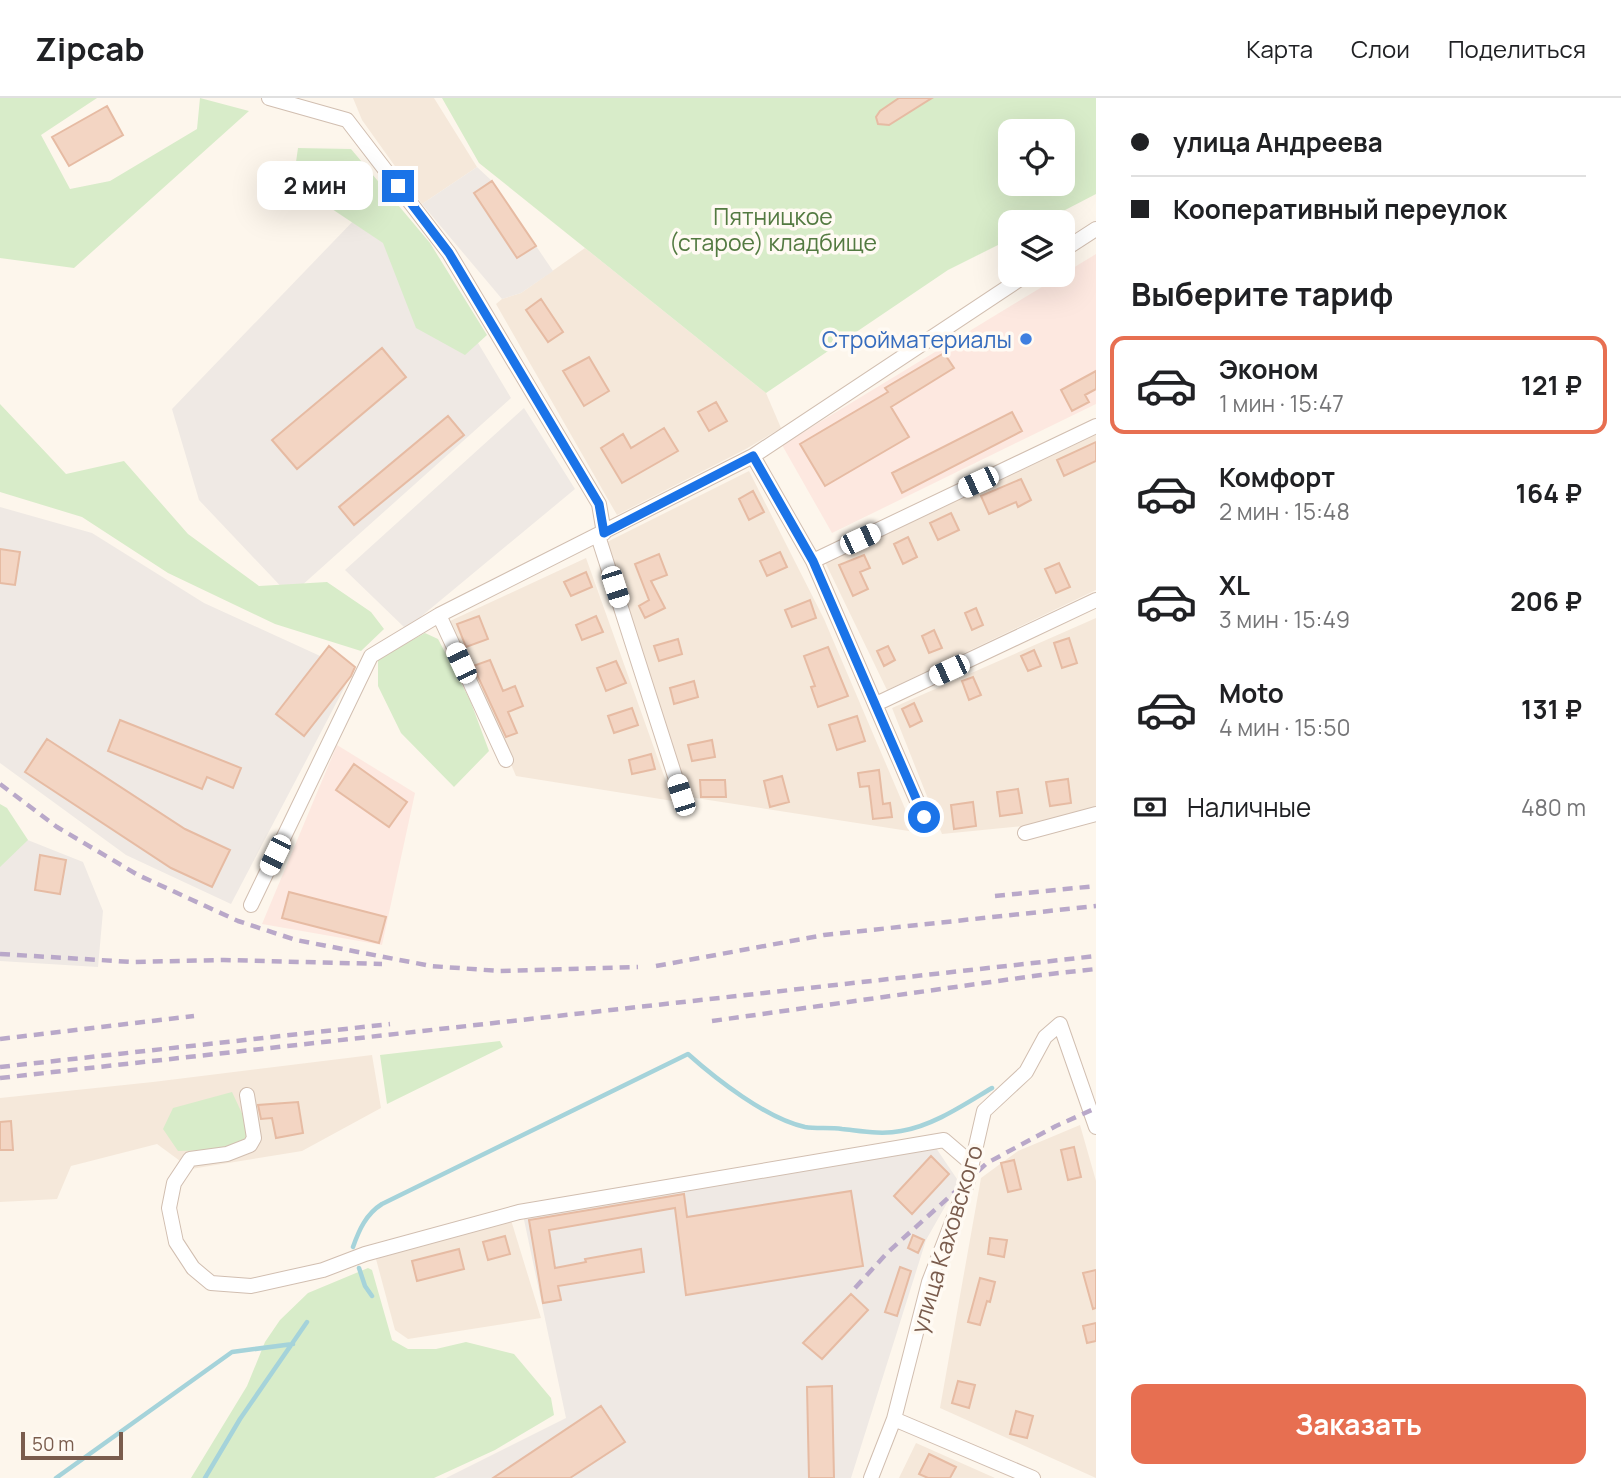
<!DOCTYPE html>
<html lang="ru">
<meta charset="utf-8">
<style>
:root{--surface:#fff;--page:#f2f2f2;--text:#202124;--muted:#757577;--line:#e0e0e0;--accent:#e76f51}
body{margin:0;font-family:Manrope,sans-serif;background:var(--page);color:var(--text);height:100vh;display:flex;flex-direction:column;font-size:26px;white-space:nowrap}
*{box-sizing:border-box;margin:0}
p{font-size:23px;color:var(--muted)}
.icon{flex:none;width:38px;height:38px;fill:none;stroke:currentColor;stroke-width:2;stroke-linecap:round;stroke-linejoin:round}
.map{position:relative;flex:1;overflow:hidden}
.details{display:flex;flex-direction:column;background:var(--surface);width:525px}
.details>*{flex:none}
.hud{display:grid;align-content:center;height:154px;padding:0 35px;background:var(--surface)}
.controls{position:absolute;left:998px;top:21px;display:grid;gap:14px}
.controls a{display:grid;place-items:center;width:77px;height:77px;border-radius:14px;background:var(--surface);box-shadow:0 7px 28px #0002;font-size:35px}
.scale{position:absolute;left:21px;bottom:18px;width:102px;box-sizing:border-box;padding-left:7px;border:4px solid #7a5c4d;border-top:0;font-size:19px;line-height:24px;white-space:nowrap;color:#7a5c4d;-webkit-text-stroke:5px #fffaf3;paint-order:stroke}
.end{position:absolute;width:32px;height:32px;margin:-16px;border:9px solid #1a73e8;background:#fff;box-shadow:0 0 0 4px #fff}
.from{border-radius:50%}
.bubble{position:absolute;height:49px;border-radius:14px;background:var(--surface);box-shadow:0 7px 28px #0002;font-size:23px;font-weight:700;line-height:49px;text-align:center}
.car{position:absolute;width:21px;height:42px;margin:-21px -10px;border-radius:9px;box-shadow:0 0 5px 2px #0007;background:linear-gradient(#fff 24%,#345 0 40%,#fff 0 76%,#345 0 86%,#fff 0)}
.hud b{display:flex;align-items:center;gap:24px;height:66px;font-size:26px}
.hud b+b{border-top:2px solid var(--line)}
.hud i{width:18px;height:18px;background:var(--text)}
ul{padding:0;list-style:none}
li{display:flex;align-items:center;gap:21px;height:98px;margin:0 14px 10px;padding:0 21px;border:4px solid transparent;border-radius:14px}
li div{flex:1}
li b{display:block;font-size:26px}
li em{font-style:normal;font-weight:700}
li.current{border-color:var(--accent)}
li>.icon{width:63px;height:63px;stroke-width:1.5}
h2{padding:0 35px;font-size:32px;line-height:84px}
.pay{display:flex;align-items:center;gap:18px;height:77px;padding:0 35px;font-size:26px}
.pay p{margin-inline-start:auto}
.cta{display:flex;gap:14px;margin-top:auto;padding:14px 35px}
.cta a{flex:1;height:80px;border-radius:14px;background:var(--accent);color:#fff;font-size:28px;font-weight:700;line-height:80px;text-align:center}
header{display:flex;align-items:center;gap:42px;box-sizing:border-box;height:98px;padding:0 35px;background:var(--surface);border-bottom:2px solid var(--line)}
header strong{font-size:33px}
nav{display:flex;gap:38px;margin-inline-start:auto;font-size:24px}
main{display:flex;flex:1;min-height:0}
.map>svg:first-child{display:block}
</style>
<header>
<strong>Zipcab</strong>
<nav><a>Карта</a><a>Слои</a><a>Поделиться</a></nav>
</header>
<main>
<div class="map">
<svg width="1096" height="1380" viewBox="0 0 1096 1380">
<rect width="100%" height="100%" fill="#fdf6ec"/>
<!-- residential -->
<path fill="#f5e8da" d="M353 0H434L477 69 422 106 362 22Z
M585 150 766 295 781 330 746 351 617 417 496 206 502 201 521 195Z
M1096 334V492L887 592 825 464Z
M749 373 824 521 915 734 689 699 607 444Z
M586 460 673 703 516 678 450 523Z
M1096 520V710L1024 728 942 736 892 610Z
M372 957 381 1010 302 1053 191 1071 157 1046 71 1068 57 1101 0 1104V1000L153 984Z
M1080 1027 1096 1083V1380L940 1310 981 1080 1018 1053Z
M511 1122 541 1220 408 1241 395 1232 376 1161Z
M916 1345 995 1380H899Z"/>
<!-- commercial -->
<path fill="#fde8e0" d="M1096 156V306L832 435 782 347Z
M337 647 415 695 382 847 262 826Z"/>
<!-- industrial -->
<path fill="#efe9e4" d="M477 69 492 83 553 173 521 195 502 201 422 106Z
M385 90 511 300 290 498 199 402 172 311Z
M524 310 575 391 406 531 345 472Z
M0 409 92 435 204 505 353 573 231 806 126 757 0 665Z
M0 731 83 764 103 813 98 869 0 863Z
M936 1050 959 1084 926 1142 851 1380H446L566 1320 523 1117Z"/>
<!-- green -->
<path fill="#d8ecc9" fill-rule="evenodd" d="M0 0H97L41 37 70 91 110 83 197 31 200 0 249 13 74 170 0 160Z
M442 0H1096V96L1042 124H1010V141L948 172 766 295 479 65ZM1010 33H1062V86H1010Z
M298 50 351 51 430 145 487 237 465 257 416 230 383 145 293 85Z
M0 306 66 376 124 363 188 436 259 488 327 484 371 514 384 531 361 553 275 526 168 475 82 419 0 394Z
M425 535 438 541 470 602 489 653 454 689 401 635 378 588V561Z
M0 706 7 710 28 742 0 769Z
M500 943 503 949 387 1006 380 957Z
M232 994 246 1024 247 1043 213 1052 178 1053 163 1031 173 1010Z
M368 1170 372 1172 392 1242 408 1251H436L466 1244 514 1256 551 1300 554 1317 495 1352 434 1380H191L247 1288 265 1244 280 1222 308 1195Z"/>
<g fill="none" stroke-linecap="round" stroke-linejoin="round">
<!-- stream -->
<path stroke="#a5d3da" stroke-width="4.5" d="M353 1149C359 1132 366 1116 382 1106L688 956C716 981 767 1021 805 1029 816 1031 830 1029 842 1031 861 1033 881 1037 901 1033 933 1028 965 1006 992 990
M359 1170 365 1188 372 1198
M56 1380 232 1254 293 1246
M205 1380 240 1321 307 1224"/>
</g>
<!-- building -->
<path fill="#f3d5c3" stroke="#e6bba3" stroke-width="2" d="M899 0H932L889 27 878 26 876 19 880 13Z
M107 8 123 37 69 68 52 39Z
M492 83 536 148 517 160 474 95Z
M541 201 563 234 548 244 526 212Z
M382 250 406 279 297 371 272 342Z
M944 255 954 270 891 309 909 339 825 388 800 346 888 294 885 290Z
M589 259 609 293 584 308 563 273Z
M1096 273V291L1085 297 1089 304 1072 313 1061 292Z
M716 304 727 323 709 333 698 314Z
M1012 314 1022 333 902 395 892 375Z
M448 318 464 337 354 427 339 409Z
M664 330 678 353 622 385 601 350 623 336 631 350Z
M1096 344V363L1064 378 1057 362Z
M1021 381 1031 402 1018 409 1016 404 989 416 981 398Z
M753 393 764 414 749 422 739 401Z
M951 415 959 432 938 442 930 425Z
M908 439 917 459 903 466 894 446Z
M0 451 20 454 15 487 0 485Z
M780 454 787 469 767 478 760 463Z
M659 456 667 477 651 483 665 510 645 520 639 508 649 502 635 466Z
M864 457 870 470 860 474 868 491 853 498 839 467Z
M1059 465 1070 489 1056 495 1045 471Z
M586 474 592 489 571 498 564 484Z
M810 502 816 520 792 529 785 512Z
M976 510 983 527 972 532 965 515Z
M479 518 488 541 466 549 457 526Z
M596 518 603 534 582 542 576 527Z
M934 532 942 550 929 555 922 538Z
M1069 540 1077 565 1062 570 1054 545Z
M678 541 682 556 659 563 654 548Z
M329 548 355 569 351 578 304 638 276 616Z
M888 548 895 562 884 568 877 553Z
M828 549 848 598 818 609 811 589 815 588 804 558Z
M1034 552 1041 568 1028 573 1021 558Z
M490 562 503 593 515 588 523 608 508 614 517 635 506 639 473 568Z
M616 563 626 585 606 593 597 570Z
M973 579 981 597 969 602 962 583Z
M694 583 698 599 674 606 670 590Z
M914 605 922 623 910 629 902 611Z
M632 610 638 627 614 635 608 618Z
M857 618 865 643 837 652 829 627Z
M120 622 241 670 233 690 207 679 202 691 108 653Z
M47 641 185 731 230 752 212 789 171 770 25 674Z
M712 642 715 659 692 663 688 647Z
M651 656 655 671 632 676 629 662Z
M354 666 407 704 389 729 336 692Z
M879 672 883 706 890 705 892 719 873 721 869 688 860 689 858 675Z
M782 678 789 704 770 709 764 683Z
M1068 681 1071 705 1050 708 1046 684Z
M700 682H725L726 699H701Z
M1018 691 1022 715 1000 718 997 694Z
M973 704 976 728 954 731 951 707Z
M40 757 66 762 60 796 35 792Z
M289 794 386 819 379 845 282 820Z
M298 1004 303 1035 276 1040 272 1020 261 1021 258 1007Z
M11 1023 13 1052H0V1024Z
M1074 1049 1081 1079 1068 1082 1061 1052Z
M931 1058 949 1076 912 1116 894 1098Z
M1014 1062 1021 1091 1008 1094 1001 1065Z
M851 1093 863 1168 686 1197 675 1110 549 1132 555 1170 586 1164 585 1161 641 1151 644 1174 558 1188 561 1202 543 1205 529 1122 684 1096 687 1119Z
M913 1137 924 1142 918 1155 908 1150Z
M505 1138 510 1156 488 1162 483 1144Z
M990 1140 1007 1142 1004 1159 988 1156Z
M459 1151 464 1171 417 1183 412 1163Z
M900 1169 911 1173 897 1218 885 1214Z
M1096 1172V1210L1093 1211 1083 1175Z
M980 1180 995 1184 990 1204 987 1203 980 1227 968 1224Z
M851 1196 868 1212 822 1261 803 1245Z
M1096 1225V1243L1087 1245 1083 1228Z
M958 1283 975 1287 969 1310 952 1305Z
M832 1288 834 1380H809L807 1289Z
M601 1308 625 1344 570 1380H493Z
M1016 1313 1033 1318 1027 1340 1010 1336Z
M929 1356 956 1369 950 1380H928L919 1376Z"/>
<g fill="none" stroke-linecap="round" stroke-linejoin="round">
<defs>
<path id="minor" d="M269 0 347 22 449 155 599 406 604 435
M1062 153 1096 131
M753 358 813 463 924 719
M598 438 681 697
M813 463 1096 328
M439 517 506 662
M876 606 1096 502
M1025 735 1096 716
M251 807 371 558 439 517 753 358 1026 177
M247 997 254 1040 250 1047 227 1056 190 1061 174 1085 169 1110 176 1144 193 1170 211 1185 251 1188 323 1172 365 1156 519 1114 944 1042 972 1066
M894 1321 1033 1380
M871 1380 894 1321 929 1184 968 1083 984 1013 1026 974 1045 939 1060 926 1096 1029"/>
</defs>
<!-- minor casing -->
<use href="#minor" stroke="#d1beb0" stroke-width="16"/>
<!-- minor -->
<use href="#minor" stroke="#fff" stroke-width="14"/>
<!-- rail -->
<path stroke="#b9a8c9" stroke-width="4.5" stroke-dasharray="10 7" stroke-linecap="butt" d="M0 686 57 729 138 777 238 823 296 842 431 868 499 873 638 869
M995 798 1096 788
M0 856 133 864 224 862 382 866
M656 868 824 837 1096 808
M712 923 1041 877 1096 871
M0 941 194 918
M0 969 390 926
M0 980 1096 858
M855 1190 888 1154 987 1065 1056 1028 1096 1010"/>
</g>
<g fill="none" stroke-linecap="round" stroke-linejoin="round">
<!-- route -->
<path stroke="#1a73e8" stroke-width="9" d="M398 88 449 155 599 406 604 435 753 358 813 463 924 719"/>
</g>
<!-- markers -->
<circle fill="#3f7fe0" stroke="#fffaf3" stroke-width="2.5" cx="1026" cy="241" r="7"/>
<g text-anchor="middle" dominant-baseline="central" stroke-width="7" stroke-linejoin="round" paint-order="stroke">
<!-- park labels -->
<g font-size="23" fill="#537a41" stroke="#fffaf3">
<text x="773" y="118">Пятницкое<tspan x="773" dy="26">(старое) кладбище</tspan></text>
</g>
<!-- shop labels -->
<g font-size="23" fill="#366cbe" stroke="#fffaf3" text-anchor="end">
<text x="1012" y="241">Стройматериалы</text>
</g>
<!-- street labels -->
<g font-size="23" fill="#7a5c4d" stroke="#fffaf3">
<text transform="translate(946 1141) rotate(-73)">улица Каховского</text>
</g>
</g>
</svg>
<div class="controls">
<a><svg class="icon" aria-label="locate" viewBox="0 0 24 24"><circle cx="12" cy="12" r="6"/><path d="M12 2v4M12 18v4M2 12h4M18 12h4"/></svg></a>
<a><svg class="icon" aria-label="layers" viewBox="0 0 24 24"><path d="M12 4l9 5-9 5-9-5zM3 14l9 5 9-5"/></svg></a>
</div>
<div class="scale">50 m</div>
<i class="end from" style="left:924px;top:719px"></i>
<i class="end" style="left:398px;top:88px"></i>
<div class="bubble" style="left:257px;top:63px;width:116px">2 мин</div>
<i class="car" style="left:978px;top:384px;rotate:245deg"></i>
<i class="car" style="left:860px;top:441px;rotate:65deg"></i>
<i class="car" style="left:615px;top:489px;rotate:162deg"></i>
<i class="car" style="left:461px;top:565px;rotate:335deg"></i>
<i class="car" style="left:949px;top:572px;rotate:245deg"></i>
<i class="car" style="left:681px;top:697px;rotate:342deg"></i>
<i class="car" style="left:275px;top:757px;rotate:206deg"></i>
</div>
<section class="details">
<div class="hud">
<b><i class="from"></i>улица Андреева</b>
<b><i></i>Кооперативный переулок</b>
</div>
<h2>Выберите тариф</h2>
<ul>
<li class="current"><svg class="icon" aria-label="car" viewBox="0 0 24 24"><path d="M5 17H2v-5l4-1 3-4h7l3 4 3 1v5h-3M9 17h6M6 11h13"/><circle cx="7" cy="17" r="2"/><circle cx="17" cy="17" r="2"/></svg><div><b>Эконом</b><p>1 мин · 15:47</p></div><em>121 ₽</em></li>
<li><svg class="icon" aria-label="car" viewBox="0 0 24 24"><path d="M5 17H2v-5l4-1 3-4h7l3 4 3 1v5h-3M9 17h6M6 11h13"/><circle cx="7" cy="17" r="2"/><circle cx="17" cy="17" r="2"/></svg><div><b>Комфорт</b><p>2 мин · 15:48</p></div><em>164 ₽</em></li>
<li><svg class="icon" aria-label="car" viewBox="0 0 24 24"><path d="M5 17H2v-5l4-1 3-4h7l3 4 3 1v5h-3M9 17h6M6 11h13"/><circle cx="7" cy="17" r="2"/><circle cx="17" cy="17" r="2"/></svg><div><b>XL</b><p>3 мин · 15:49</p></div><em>206 ₽</em></li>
<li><svg class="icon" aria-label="car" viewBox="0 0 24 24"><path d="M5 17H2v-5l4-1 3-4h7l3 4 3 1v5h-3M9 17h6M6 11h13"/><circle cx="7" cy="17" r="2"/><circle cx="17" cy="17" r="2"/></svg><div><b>Moto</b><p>4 мин · 15:50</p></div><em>131 ₽</em></li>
</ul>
<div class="pay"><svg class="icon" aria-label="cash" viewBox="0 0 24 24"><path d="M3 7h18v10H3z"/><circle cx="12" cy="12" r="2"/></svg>Наличные<p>480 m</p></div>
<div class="cta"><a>Заказать</a></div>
</section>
</main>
